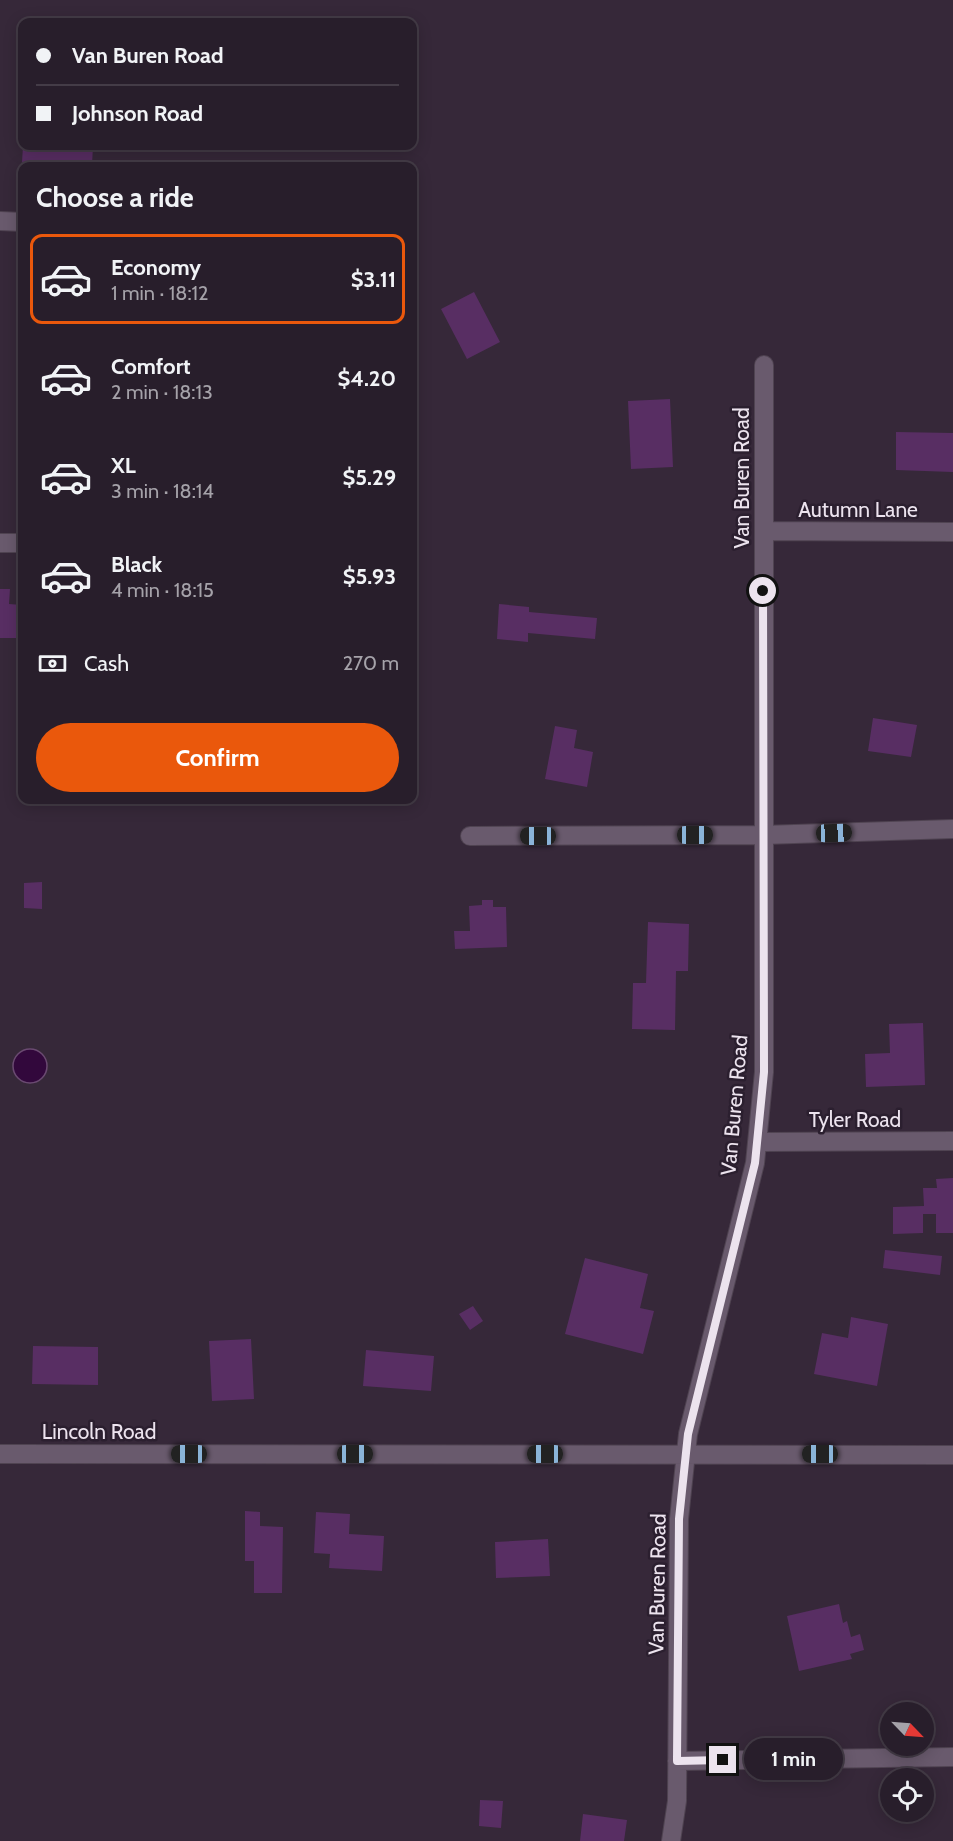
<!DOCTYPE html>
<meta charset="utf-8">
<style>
:root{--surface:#281e2b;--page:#302733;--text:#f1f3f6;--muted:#a5a2a9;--line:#443c47;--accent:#ea580c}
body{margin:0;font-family:Cabin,sans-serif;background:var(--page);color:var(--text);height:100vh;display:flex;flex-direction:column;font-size:22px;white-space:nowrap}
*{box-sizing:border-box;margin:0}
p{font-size:20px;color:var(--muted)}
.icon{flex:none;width:33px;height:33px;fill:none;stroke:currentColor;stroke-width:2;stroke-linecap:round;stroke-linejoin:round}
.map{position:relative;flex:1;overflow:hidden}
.details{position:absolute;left:18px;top:162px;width:399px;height:642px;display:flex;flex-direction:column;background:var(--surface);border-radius:12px;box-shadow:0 3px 15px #0003,0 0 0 2px var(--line)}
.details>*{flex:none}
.guide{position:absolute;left:18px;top:18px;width:399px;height:132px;border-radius:12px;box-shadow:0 3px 15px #0003,0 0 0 2px var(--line);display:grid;align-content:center;height:132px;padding:0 18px;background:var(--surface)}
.needle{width:39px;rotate:115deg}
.tools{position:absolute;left:880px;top:1702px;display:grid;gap:12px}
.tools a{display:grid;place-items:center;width:54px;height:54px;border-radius:50%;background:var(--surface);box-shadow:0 3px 15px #0003,0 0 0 2px var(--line);font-size:30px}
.end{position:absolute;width:27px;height:27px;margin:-14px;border:8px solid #ece3ee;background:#111;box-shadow:0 0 0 3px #111}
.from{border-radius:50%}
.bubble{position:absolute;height:42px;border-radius:21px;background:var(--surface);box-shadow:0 3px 15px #0003,0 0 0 2px var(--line);font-size:20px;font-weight:700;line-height:42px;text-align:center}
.car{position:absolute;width:18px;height:36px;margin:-18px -9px;border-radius:8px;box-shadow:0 0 4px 2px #0007;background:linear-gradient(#222 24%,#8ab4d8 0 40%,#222 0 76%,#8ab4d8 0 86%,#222 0)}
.guide b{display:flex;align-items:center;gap:21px;height:57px;font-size:22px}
.guide b+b{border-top:2px solid var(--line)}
.guide i{width:15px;height:15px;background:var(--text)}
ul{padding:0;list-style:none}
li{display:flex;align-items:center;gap:18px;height:90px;margin:0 12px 9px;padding:0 6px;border:3px solid transparent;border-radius:12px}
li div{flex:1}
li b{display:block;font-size:22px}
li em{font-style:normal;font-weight:700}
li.on{border-color:var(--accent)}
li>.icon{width:54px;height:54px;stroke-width:1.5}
h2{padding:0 18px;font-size:27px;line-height:72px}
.pay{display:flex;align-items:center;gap:15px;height:66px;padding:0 18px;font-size:22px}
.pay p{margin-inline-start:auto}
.action{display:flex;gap:12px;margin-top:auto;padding:12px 18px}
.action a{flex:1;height:69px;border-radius:36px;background:var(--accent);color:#fff;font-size:24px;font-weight:700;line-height:69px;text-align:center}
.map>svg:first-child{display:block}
</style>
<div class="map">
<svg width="953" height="1841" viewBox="0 0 953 1841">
<rect width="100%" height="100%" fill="#362839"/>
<!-- water -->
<path fill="#32083c" stroke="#6a4a71" stroke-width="1.5" d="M13 1066a17 17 0 1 1 34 0a17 17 0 1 1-34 0Z"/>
<!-- building -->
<path fill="#582e63" d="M23 146H93L92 165 22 162Z
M474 292 500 342 467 359 441 309Z
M670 399 673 467 631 469 628 401Z
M896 432 953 433V472L896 470Z
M0 589H10L9 604 22 605V638H0Z
M499 604 529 607V612L597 618 595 639 528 633V642L497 639Z
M873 718 917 725 911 757 868 751Z
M555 726 577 730 574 748 593 752 587 787 545 779Z
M42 882V909L24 908V883Z
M482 900H493V907H506L507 947 455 949 454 931H470L469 906 482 905Z
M648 922 689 924 688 971H676L675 1030 632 1029 633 983H646Z
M923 1023 925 1085 866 1087 865 1054 890 1053 889 1024Z
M953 1178V1233H936V1214H923V1233L893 1234V1207L924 1206 923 1188H937L936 1179Z
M885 1250 942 1256 940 1275 883 1268Z
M585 1258 648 1274 640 1308 654 1311 643 1354 565 1334Z
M473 1306 483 1321 470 1330 459 1314Z
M851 1317 888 1324 877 1386 814 1374 822 1333 848 1338Z
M251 1339 254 1399 212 1401 209 1341Z
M33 1346 98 1347V1385L32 1384Z
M366 1350 434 1356 431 1391 363 1386Z
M245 1511 260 1512V1526L283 1527 282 1593H254V1561H245Z
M316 1512 350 1514 349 1534 384 1536 382 1571 329 1568 330 1554 314 1553Z
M548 1539 550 1576 496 1578 495 1542Z
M839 1604 843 1623 847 1621 851 1637 860 1634 864 1650 850 1654 852 1659 799 1671 787 1616Z
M480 1800 503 1801 501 1828 479 1826Z
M583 1814 627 1820 624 1841H580Z"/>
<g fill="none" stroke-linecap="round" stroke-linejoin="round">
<defs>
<path id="minor" d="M0 221 22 222
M764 531 953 532
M0 543H22
M470 836 763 835 953 829
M757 1142 953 1141
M0 1454 953 1455
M677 1761 953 1757
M671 1841 677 1801 679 1519 688 1434 755 1163 764 1072V365"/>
</defs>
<!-- minor casing -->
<use href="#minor" stroke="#4f4351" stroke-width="20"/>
<!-- minor -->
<use href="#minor" stroke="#695a6d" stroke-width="18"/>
</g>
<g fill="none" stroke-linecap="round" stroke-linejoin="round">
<!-- route -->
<path stroke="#ece3ee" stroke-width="8" d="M723 1760 677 1761 679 1519 688 1434 755 1163 764 1072 763 591"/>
</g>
<g text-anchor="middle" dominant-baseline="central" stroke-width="5" stroke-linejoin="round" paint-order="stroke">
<!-- street labels -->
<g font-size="21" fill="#ece3ee" stroke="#2b1f2f">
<text transform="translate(741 478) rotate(-90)">Van Buren Road</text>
<text x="858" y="509">Autumn Lane</text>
<text transform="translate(734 1105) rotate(-85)">Van Buren Road</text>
<text x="855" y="1119">Tyler Road</text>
<text x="99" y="1431">Lincoln Road</text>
<text transform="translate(657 1584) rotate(-89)">Van Buren Road</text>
</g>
</g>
</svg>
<div class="tools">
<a><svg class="needle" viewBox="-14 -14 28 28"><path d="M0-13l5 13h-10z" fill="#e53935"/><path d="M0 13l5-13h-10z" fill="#a5a2a9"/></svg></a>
<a><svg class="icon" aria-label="locate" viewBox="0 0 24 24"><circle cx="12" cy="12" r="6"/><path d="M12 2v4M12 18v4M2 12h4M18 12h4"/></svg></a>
</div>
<i class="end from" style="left:763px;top:591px"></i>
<i class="end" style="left:723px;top:1760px"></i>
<div class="bubble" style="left:744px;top:1738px;width:99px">1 min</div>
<i class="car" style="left:834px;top:833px;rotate:88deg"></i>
<i class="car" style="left:695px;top:835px;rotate:90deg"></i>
<i class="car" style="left:538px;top:836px;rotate:270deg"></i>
<i class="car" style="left:189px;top:1454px;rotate:270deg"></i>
<i class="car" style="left:355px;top:1454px;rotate:90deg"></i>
<i class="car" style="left:545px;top:1454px;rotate:270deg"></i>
<i class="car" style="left:820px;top:1454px;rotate:270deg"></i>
<div class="guide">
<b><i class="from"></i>Van Buren Road</b>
<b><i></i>Johnson Road</b>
</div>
<section class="details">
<h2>Choose a ride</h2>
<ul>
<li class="on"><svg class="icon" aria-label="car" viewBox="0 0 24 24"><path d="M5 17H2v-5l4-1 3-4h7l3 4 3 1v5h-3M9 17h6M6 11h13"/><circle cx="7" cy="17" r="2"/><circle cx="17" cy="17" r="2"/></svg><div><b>Economy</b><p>1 min · 18:12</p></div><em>$3.11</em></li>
<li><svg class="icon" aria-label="car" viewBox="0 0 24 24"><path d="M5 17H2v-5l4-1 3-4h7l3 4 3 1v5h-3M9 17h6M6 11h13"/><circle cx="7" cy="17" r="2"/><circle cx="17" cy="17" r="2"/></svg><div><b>Comfort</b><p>2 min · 18:13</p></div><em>$4.20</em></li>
<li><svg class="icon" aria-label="car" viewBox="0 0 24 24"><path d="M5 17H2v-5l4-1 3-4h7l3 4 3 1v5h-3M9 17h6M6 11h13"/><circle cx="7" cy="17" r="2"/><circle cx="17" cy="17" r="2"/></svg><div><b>XL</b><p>3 min · 18:14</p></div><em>$5.29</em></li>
<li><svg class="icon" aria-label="car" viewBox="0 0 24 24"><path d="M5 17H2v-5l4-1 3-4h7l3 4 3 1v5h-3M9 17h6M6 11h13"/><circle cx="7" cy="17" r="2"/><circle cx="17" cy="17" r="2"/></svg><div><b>Black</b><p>4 min · 18:15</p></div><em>$5.93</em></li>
</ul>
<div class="pay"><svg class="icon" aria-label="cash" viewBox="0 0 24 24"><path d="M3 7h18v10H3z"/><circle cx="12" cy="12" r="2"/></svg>Cash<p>270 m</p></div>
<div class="action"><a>Confirm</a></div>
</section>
</div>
